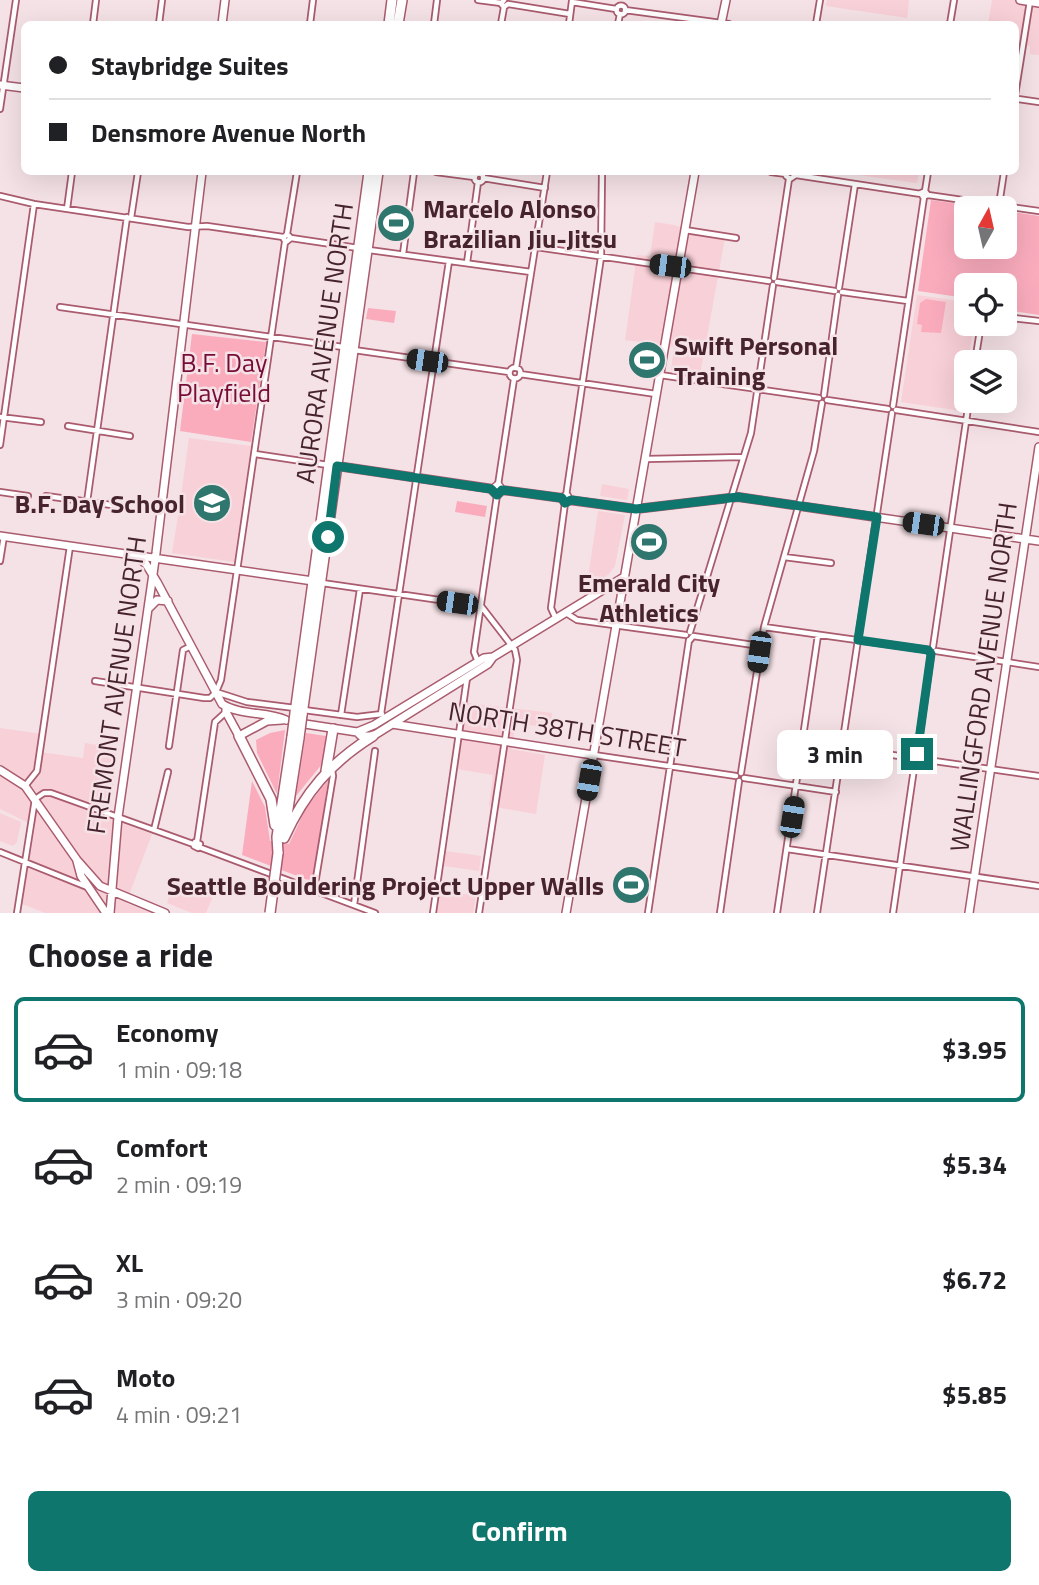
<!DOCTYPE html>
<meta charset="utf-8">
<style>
:root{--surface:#fff;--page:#f6f6f6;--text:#202124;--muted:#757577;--line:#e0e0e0;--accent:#0f766e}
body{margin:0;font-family:"Titillium Web",sans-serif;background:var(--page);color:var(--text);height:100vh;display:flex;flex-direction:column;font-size:26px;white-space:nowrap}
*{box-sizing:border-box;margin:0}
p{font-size:23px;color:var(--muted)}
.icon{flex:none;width:38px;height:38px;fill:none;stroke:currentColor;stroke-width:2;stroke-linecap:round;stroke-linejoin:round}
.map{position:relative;height:913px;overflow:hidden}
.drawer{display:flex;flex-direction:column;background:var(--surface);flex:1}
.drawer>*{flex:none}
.banner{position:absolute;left:21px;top:21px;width:998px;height:154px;border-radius:10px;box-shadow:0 7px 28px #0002;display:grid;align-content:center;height:154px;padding:0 28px;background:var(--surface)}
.needle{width:46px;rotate:8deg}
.buttons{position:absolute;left:954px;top:196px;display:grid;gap:14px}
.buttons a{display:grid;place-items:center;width:63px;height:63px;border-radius:10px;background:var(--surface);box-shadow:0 7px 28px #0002;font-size:35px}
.end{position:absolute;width:32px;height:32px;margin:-16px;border:9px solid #0f766e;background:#fff;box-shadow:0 0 0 4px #fff}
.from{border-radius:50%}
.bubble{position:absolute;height:49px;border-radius:10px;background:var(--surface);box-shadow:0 7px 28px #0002;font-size:23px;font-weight:700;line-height:49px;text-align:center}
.car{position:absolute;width:21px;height:42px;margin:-21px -10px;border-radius:9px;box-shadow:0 0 5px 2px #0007;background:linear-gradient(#222 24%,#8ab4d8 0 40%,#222 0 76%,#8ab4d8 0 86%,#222 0)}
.banner b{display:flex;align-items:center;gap:24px;height:66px;font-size:26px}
.banner b+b{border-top:2px solid var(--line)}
.banner i{width:18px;height:18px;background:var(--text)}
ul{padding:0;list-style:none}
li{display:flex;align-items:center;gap:21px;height:105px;margin:0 14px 10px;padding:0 14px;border:4px solid transparent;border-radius:10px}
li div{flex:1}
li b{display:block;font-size:26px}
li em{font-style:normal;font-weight:700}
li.selected{border-color:var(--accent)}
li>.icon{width:63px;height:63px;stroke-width:1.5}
h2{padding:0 28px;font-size:32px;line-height:84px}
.cta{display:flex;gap:14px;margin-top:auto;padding:14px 28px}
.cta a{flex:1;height:80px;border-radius:10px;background:var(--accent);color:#fff;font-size:28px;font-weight:700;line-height:80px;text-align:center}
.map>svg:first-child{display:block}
</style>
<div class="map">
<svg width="1039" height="913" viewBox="0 0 1039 913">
<rect width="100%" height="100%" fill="#f5e2e6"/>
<!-- built -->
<path fill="#f8d0d7" d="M827 0H909L907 18 826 6Z
M992 0H1039V55L1030 54V46L1015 44V24H988Z
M836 172H919L917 183Z
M655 222 674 225 697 233 725 238 700 375 671 370 674 347 625 340 637 255 650 256Z
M917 295 966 302V324H974L968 362H966L961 411 901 402Z
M189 438 251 446 234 562 172 553 179 510H182L184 497 181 496Z
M602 484 629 489 627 500 600 496Z
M598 511 625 515 615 566 609 574 586 591Z
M461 702 552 713 550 728 516 723 511 749 545 755 536 814 489 806 493 775 451 768Z
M0 728 42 734 40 752 83 758 85 743 117 748 110 819 152 834 126 903 151 913H45L22 904 35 826 0 809Z
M0 813 21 822 17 842 13 846 0 841Z
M446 851 481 856 479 871 444 866Z
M175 880 214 894 206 913H192L167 903Z
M439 890 476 896 473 913H436Z"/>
<!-- green -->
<path fill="#faacbd" d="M931 200 987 208H966V247H1004L1005 211 1039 216V315L1005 310 1004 285H966V298L918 291Z
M926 299 946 302 941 333 921 332 922 325 917 324 920 303Z
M368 308 396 311 394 323 366 319Z
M192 334 266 342 251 442 180 431Z
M457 501 487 506 485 517 455 512Z
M285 730 277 794 257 753 256 740 270 733Z
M306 733 326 736 322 764 296 796Z
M328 780 313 882 242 855 252 781 265 807 270 841 289 844 306 808Z"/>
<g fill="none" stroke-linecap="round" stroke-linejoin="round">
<defs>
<path id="street" d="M478 0 501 3
M504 0 501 4 504 7 508 4 570 14
M572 2 616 9
M616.5 10a4.5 4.5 0 1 1 9 0a4.5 4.5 0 1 1-9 0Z
M625 10 729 24
M93 24 96 0
M159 24 162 0
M310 24 313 0
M434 24 437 0
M501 24 504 7
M569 24 572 1
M618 24 620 14
M816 24 820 0
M950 24 954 0
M1015 95 1030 1
M1018 99 1039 102
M0 109 16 0
M436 172 474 177
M771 172 786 174
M786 172V176L790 179 796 175
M474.5 178a4.5 4.5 0 1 1 9 0a4.5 4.5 0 1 1-9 0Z
M796 175 921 194
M483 178 545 188
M925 191 928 172
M928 195 925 191 921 193 923 197 928 195 1039 211
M0 196 34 204 188 227 207 226 283 237
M999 205 1004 172
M67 209 72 172
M131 218 138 172
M685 230 736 238
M287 234 297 172
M291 238 287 234 283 238 286 242 291 238 358 248
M536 247 769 281
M369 250 531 272
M403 254 414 172
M467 263 478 182
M774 278 789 179
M777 282 835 291
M839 288 855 184
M842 292 908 301
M60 307 343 347
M1004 317 1039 321
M354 350 509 372
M975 362 981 324
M509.5 373a5.5 5.5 0 1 1 11 0a5.5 5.5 0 1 1-11 0Z
M516 368 547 172
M520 374 656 394
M660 375 819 398
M824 395 838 295
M827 400 888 409
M893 406 924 197
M896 410 1039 432
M0 417 41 422
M68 426 130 436
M0 445 34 204
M255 454 328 465
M646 459 743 457
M498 485 514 379
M0 492 28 496
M46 496 119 506
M566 496 601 257 602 172
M87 502 127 217
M784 557 831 563
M0 561 4 536
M322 583 481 606 515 650 517 660 479 913
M566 613 577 620 686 635
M556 619 551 608 565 503
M764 627 928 650
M690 632 751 433 773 285
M690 640 693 636 760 646
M933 647 969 401
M936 651 1039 667
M478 662 474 652 497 495
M95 681 204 698H210L216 692
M216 692 221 680 285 242
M216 692 247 702 295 708
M304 710 357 717 382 714
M381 714 449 261
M341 715 360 589
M802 741 912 758
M169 746 183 650 191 646
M917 754 931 655
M594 755 736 776
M920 759 1039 776
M741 773 764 627 814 451 822 403
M744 778 836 792
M25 786 37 771 70 546
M154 830 168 772
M195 842 200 844 198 848 194 846Z
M197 842 215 722 226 712
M199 847 375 913
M787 849 1039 886
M0 852 87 887
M314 890 333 776 332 770
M354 905 375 751
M17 913 35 799 44 793H51L193 844
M433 913 467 678
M648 913 689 640
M720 913 739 781
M777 913 818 635
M817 913 892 413
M893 913 915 762"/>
<path id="secondary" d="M1020 0 1039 3
M222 24 225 0
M721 24 726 0
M0 85 24 88
M337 466 493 489
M502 490 497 495 492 490 498 485 502 490 562 498
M569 500 567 496 562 498 565 503 569 500 636 509 738 497 1039 541
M0 536 313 581
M138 557 146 564 157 582 222 704C241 716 266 711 286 720
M148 609 157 600 168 601
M226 707V712L239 736 267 721 282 720
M305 724 357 732 361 736H373L488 664 493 657 624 577
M392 724 593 755
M357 732 374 725 484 658 493 657
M0 770 25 786 77 860 100 886 165 913
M77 861 81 876 106 913
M110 913 118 817 156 553 202 172
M566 913 695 172
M969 913 1039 447"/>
<path id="highway" d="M389 24 392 0
M398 24 402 0
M295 713 369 172
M302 715 378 172
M239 736 271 799 275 825
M326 771 333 729
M285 828 299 738
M284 838C305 792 330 763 373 736
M278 853 277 837 292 737"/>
</defs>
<!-- street casing -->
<use href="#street" stroke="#aa5b6e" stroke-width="8"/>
<!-- secondary casing -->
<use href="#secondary" stroke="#aa5b6e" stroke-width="10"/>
<!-- highway casing -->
<use href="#highway" stroke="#aa5b6e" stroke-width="12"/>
<!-- street -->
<use href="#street" stroke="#fff" stroke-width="4.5"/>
<!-- secondary -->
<use href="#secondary" stroke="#fff" stroke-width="7"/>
<!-- highway -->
<use href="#highway" stroke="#fff" stroke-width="9"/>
<defs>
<path id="highway-bridge" d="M292 737 295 713
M299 738 302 715
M270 913 278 853"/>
</defs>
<!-- highway-bridge casing -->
<use href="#highway-bridge" stroke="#aa5b6e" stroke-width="12" stroke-linecap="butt"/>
<!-- highway-bridge -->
<use href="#highway-bridge" stroke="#fff" stroke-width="9"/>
</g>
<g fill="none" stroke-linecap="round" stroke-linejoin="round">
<!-- route -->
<path stroke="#0f766e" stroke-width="9" d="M328 537 337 466 491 489 497 495 502 490 562 498 565 503 571 500 636 509 738 497 877 517 858 640 928 650 931 654 917 754"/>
</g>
<!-- icons -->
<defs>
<symbol id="stadium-disc" viewBox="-11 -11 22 22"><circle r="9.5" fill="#2f766e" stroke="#f5e2e6"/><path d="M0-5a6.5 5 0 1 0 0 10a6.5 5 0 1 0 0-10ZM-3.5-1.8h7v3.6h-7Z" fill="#fff"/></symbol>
<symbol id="school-disc" viewBox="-11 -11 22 22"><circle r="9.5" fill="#2f766e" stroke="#f5e2e6"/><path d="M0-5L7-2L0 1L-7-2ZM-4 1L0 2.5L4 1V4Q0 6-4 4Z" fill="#fff"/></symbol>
</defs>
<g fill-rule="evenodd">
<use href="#stadium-disc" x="374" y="201" width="44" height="44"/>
<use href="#stadium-disc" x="625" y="338" width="44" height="44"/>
<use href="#school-disc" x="190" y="481" width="44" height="44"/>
<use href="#stadium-disc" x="627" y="520" width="44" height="44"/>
<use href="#stadium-disc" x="609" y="863" width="44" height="44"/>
</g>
<g text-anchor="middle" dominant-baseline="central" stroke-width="5" stroke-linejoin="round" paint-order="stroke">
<!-- poi labels -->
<g font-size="26" font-weight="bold" fill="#47242d" stroke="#f5e2e6" text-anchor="start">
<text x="423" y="208">Marcelo Alonso<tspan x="423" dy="30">Brazilian Jiu-Jitsu</tspan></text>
<text x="674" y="345">Swift Personal<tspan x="674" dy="30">Training</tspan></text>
<text x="185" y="503" text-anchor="end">B.F. Day School</text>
<text x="649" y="582" text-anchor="middle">Emerald City<tspan x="649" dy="30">Athletics</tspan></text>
<text x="604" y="885" text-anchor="end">Seattle Bouldering Project Upper Walls</text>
</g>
<!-- street labels -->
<g font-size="26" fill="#47242d" stroke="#f5e2e6">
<text transform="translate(324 343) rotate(-82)">AURORA AVENUE NORTH</text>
<text transform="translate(983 677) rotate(-82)">WALLINGFORD AVENUE NORTH</text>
<text transform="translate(116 685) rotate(-82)">FREMONT AVENUE NORTH</text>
<text transform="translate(567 729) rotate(9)">NORTH 38TH STREET</text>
</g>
<!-- park labels -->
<g font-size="26" fill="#760c36" stroke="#f5e2e6">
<text x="224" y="362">B.F. Day<tspan x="224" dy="30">Playfield</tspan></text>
</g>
</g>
</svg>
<div class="buttons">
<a><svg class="needle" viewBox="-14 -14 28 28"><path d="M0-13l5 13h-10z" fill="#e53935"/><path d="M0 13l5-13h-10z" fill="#757577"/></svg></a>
<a><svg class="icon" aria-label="locate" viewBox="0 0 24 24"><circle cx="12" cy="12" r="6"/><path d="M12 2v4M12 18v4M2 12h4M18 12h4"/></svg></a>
<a><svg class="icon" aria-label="layers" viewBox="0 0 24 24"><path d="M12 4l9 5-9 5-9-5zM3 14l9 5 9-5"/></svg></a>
</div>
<i class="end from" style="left:328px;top:537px"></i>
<i class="end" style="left:917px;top:754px"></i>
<div class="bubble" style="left:777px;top:730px;width:116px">3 min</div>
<i class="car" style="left:670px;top:266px;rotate:277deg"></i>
<i class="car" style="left:427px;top:361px;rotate:278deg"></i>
<i class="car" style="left:923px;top:524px;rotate:278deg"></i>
<i class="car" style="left:457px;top:603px;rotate:278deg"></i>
<i class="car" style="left:759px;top:652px;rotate:188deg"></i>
<i class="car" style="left:589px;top:780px;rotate:190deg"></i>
<i class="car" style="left:792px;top:817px;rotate:9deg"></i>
<div class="banner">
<b><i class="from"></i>Staybridge Suites</b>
<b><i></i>Densmore Avenue North</b>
</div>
</div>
<section class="drawer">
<h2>Choose a ride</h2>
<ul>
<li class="selected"><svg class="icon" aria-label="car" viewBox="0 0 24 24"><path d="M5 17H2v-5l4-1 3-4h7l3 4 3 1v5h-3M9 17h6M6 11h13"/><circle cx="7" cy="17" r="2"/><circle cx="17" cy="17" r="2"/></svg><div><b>Economy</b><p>1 min · 09:18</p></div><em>$3.95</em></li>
<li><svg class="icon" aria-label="car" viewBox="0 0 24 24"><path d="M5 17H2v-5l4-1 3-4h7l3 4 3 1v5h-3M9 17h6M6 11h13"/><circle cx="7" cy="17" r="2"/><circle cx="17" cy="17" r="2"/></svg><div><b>Comfort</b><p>2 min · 09:19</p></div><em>$5.34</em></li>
<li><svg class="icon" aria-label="car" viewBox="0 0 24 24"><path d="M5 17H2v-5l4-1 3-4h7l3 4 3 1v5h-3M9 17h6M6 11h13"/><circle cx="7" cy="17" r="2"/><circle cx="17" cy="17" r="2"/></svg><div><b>XL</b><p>3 min · 09:20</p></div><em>$6.72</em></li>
<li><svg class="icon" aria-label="car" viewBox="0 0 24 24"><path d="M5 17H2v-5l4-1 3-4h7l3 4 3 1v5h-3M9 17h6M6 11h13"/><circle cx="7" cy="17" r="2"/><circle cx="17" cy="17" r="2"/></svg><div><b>Moto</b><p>4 min · 09:21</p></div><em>$5.85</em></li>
</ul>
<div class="cta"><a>Confirm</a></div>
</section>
